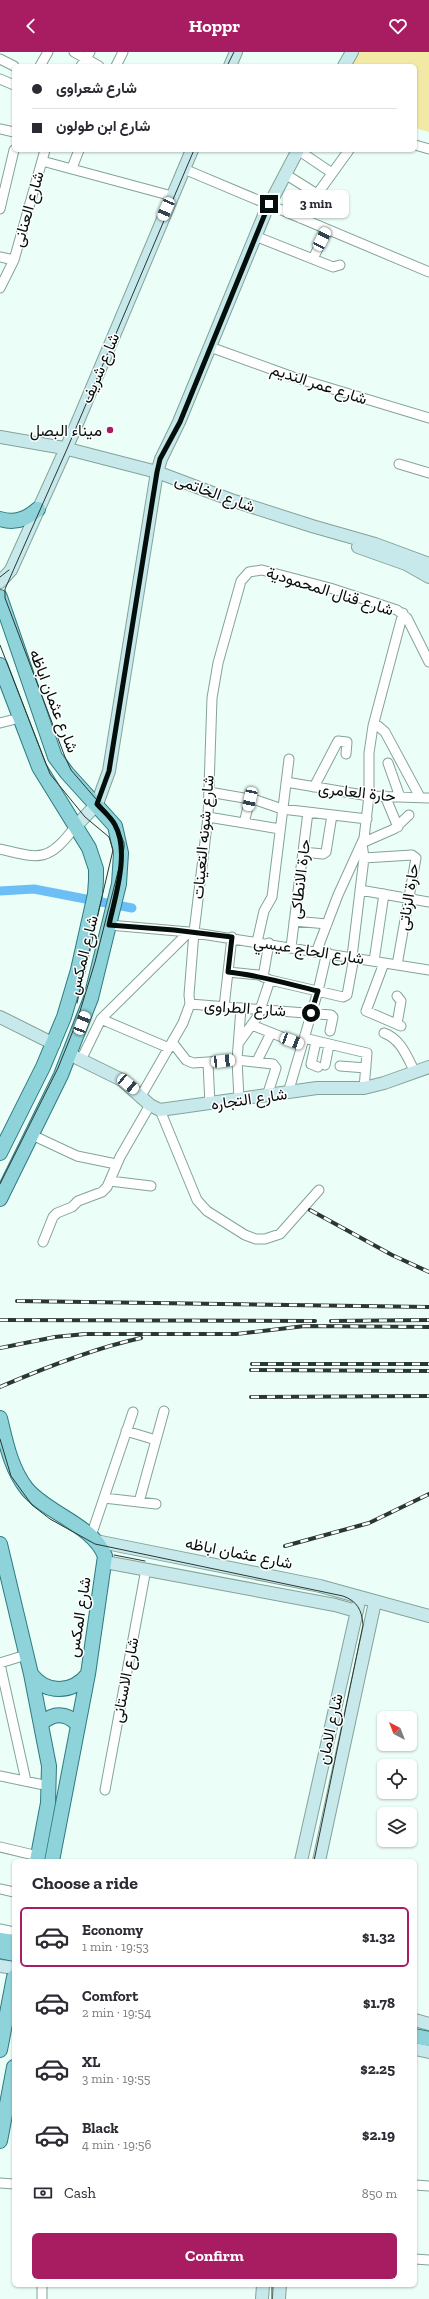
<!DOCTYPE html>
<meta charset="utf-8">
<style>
:root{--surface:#fff;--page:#f2f2f3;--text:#2b2b33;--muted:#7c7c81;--line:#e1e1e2;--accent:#a81d62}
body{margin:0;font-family:"Zilla Slab",Vazirmatn,serif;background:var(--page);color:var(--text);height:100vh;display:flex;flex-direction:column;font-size:15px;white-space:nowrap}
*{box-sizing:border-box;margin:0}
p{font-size:13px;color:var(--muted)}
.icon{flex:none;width:22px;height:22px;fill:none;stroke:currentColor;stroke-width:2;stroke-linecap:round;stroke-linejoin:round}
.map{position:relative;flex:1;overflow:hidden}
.panel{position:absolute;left:12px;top:1807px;width:405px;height:428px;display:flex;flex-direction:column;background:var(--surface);border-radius:6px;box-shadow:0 1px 3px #0004}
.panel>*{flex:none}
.top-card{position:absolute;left:12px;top:12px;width:405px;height:88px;border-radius:6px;box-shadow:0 1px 3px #0004;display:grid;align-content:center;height:88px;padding:0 20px;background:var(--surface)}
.needle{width:26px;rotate:318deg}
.tools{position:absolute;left:377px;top:1659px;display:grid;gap:8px}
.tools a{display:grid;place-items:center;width:40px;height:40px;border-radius:6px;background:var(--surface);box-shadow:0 1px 3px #0004;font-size:20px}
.end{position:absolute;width:18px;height:18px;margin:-9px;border:5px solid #040f0b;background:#fff;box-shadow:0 0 0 2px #fff}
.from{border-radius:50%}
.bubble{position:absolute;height:28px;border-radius:6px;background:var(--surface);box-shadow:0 1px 3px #0004;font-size:13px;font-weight:800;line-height:28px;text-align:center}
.car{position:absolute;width:12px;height:24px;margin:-12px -6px;border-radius:5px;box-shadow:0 0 3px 1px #0007;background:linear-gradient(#fff 24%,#345 0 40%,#fff 0 76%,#345 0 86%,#fff 0)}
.top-card b{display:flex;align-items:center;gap:14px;height:38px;font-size:15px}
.top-card b+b{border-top:1px solid var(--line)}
.top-card i{width:10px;height:10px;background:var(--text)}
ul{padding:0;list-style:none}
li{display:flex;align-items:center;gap:12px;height:60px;margin:0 8px 6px;padding:0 12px;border:2px solid transparent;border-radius:6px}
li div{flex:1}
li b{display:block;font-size:15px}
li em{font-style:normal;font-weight:800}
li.selected{border-color:var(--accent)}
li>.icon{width:36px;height:36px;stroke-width:1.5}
h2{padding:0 20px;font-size:18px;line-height:48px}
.pay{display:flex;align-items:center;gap:10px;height:44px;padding:0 20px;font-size:15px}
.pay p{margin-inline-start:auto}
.action{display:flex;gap:8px;margin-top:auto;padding:8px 20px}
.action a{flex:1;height:46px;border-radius:6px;background:var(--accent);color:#fff;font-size:16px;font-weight:800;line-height:46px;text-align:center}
header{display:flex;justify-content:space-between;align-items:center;height:52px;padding:0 20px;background:var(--accent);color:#fff;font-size:18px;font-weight:800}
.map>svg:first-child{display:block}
</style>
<header><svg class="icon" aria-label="back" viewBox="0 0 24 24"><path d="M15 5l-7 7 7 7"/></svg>Hoppr<svg class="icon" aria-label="heart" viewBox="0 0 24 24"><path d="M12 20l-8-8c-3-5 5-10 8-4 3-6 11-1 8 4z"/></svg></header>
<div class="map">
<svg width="429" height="2247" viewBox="0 0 429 2247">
<rect width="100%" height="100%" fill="#ebfef7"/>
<!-- green -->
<path fill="#f2e9a6" d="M355 0H429V80L415 76V14H348Z"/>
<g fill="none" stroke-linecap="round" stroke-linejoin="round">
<!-- canal -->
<path stroke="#6cbef6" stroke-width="9" d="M0 839 34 837 132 856"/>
<defs>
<path id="street" d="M74 0 99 14
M0 7 14 14
M40 14 48 0
M81 14 90 0
M116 14 123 0
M0 27 14 33
M0 77 14 80
M415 93 429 97
M298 98 332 121
M42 109 172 144
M72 116 79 98
M184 117 429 220
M285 122 317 142
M0 157 14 98
M300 166 349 98
M255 184 333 215 340 213
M0 205 14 208
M313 207 327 177
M0 236 14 208 45 98
M210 295 293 325 429 366
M399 412 429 421
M0 671 20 666
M373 674H378L385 680 420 745
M388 711 400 745
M286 730 369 744 429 746
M314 735 338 689 347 690 346 702
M209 740 256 748 282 757 367 767
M385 744 398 775
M208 765 280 777
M244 771 250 747
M0 797C41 807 48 810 75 775
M303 800 323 802 326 800 332 763
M364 806 412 803 416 806 397 913
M360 838 429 850
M294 869 327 872
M109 873 189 880
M257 890 264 859 272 845 289 707
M291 895 308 760
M317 898 338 843 364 786 369 744V701L373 674 403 561
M352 905 364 806 362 791 394 777 409 763
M374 909 384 842
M384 911 366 959 401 974
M228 920 259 923 270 928 343 945 347 943 354 905
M263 925 269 891
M190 952 331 963 333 965 330 979
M224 955 232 885
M101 967 169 996
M397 972 401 949 397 944
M252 973 302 993
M384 981C401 987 407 1005 415 1020
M304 986 367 1001 364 1036
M240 989 258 964 270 928
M172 990 186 1008 193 1011 237 1008 273 1012 276 1016 267 1044
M316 990 311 1012 318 1015
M81 1008 101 967 189 880 429 918
M257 1009 271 981
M208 1011 210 1052
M325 1013 329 993
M340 1014 366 1016
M288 1041 318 939 327 900
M141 1044 183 971 190 952 189 943 194 880 208 765 212 646 218 611 241 529 249 520 262 518 330 536 397 558 407 566 429 610
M239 1047 237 1008 241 956
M160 1058 197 1148 207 1159 245 1183 256 1187H265L280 1182 319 1138
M32 1083 77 1104 116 1112
M110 1129 151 1134
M43 1190 53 1165 57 1161 72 1155 78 1149 102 1140 107 1135 120 1105 150 1053
M126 1379 156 1388
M104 1446 156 1452
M139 1450 164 1359
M91 1484 133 1360
M0 1611 26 1603
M0 1612 26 1729
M0 1724 49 1734
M105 1738 146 1517
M0 1795 38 1804
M0 1837 14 1840
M0 1877 14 1880
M0 2131 14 2132
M415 2133 429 2134
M415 2207 429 2208
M42 2247V2233"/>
<path id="secondary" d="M230 14 236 0
M344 14 352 0
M0 385 64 396 157 420 234 449 312 474 375 492 429 512
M358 495 406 512 429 525
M0 530 11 518 73 381 192 98
M75 775 97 752 109 719 157 420 161 407 179 370 265 161 298 98
M0 965 54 992
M69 1002 122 1028 150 1053 160 1058 317 1036H364L384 1031 429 1015
M96 1489 320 1534 429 1564
M105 1510 335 1553 356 1559
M301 1809 360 1545
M319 1809 375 1550
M0 1914 14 1916
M415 1968 429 1972
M415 1997 429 2000
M262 2247 263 2233
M279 2247 280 2233"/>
<path id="primary" d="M0 467C15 472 27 467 38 457
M0 545 55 705 67 721 115 774 121 801 119 832 91 946 61 1023 0 1147
M0 613 39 715 89 796 96 817V828L95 842 78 918 64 965 43 1015 0 1101
M0 1366C6 1391 11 1417 27 1437 48 1462 93 1473 105 1504L88 1622 52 1809
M0 1492 31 1622 49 1714 48 1751 37 1809
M31 1622C46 1642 72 1642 88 1622
M42 1671C53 1661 66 1660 77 1672
M0 1888 14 1890
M0 1899 14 1902
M415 1984 429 1987
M0 1998 14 1925
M0 2089 14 2015"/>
</defs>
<!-- street casing -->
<use href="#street" stroke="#85a398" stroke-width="11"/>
<!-- secondary casing -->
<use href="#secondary" stroke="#85a398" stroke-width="14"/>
<!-- primary casing -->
<use href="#primary" stroke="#2d7b81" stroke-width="16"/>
<!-- street -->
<use href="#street" stroke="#fff" stroke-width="9"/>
<!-- secondary -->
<use href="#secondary" stroke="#c7e9ec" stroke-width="12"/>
<!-- primary -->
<use href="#primary" stroke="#8ed3da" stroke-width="14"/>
<!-- tram -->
<path stroke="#2b3732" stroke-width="1" d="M227 14 234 0
M0 525 9 518
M0 593 50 722 85 765 109 785 113 798 77 951
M0 1132 58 1016 77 969 95 910 124 796V791L115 769 71 718 65 705 5 546V537L67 397 194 98
M0 1387 11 1424 32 1453 50 1467 95 1492 343 1544C357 1549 362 1558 363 1573L314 1809
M114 1503 145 1509
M272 2247V2233"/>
<defs>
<path id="rail" d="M310 1158 392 1203 429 1220
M17 1249 429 1255
M0 1268 315 1269
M331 1269 429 1268
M0 1296 55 1285 85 1282H236L305 1274 429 1275
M252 1312H429
M251 1318 429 1319
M0 1335C44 1316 95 1296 141 1286
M251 1345 429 1344
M285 1494 369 1471 429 1442"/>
</defs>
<!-- rail casing -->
<use href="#rail" stroke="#2b3732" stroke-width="4"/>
<!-- rail -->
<use href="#rail" stroke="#fff" stroke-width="2.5" stroke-dasharray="8" stroke-linecap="butt"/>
</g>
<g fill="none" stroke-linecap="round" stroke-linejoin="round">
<!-- route -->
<path stroke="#040f0b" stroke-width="5" d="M269 152 180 370 160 407 157 420 109 719 97 752C103 759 111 765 115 773 130 800 115 845 109 873L174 878 232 885 228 920C259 923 288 932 318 939L311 961"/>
</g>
<!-- markers -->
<circle fill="#a81d62" stroke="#fff" stroke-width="1.5" cx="110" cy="378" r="4"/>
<g text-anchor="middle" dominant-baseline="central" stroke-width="3" stroke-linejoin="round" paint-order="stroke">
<!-- street labels -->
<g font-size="16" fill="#040f0b" stroke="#fff">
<text transform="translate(28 157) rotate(-74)">شارع العنانى</text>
<text transform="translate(100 316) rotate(-67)">شارع شريف</text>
<text transform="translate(319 332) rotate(18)">شارع عمر النديم</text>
<text transform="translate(215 441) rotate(20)">شارع الخاتمى</text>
<text transform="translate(330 539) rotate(17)">شارع قنال المحمودية</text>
<text transform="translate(54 649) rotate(69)">شارع عثمان اباظه</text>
<text transform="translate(357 740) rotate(6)">حارة العامرى</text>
<text transform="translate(203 785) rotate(-85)">شارع شونه التعينات</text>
<text transform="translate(300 827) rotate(-83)">حارة الانطاكى</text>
<text transform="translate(408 845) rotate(-81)">حارة الزناتى</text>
<text transform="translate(309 898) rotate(9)">شارع الحاج عيسي</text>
<text transform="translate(83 903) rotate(-76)">شارع المكس</text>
<text transform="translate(245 956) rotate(4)">شارع الطراوى</text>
<text transform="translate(249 1047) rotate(-8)">شارع التجاره</text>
<text transform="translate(239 1501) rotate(11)">شارع عثمان اباظه</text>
<text transform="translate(79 1565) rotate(-81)">شارع المكس</text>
<text transform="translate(125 1628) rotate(-79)">شارع الاستانى</text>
<text transform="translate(330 1677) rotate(-78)">شارع الامان</text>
</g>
<!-- poi labels -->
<g font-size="16" fill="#040f0b" stroke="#fff" text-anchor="end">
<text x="102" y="378">ميناء البصل</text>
</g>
</g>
</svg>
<div class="tools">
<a><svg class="needle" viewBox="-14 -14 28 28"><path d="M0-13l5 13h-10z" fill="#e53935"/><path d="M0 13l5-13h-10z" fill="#7c7c81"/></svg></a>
<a><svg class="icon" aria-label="locate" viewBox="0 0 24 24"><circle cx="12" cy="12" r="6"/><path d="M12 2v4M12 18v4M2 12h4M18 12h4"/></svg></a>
<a><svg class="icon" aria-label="layers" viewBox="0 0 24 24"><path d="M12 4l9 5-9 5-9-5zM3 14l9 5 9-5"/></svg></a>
</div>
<i class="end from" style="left:311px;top:961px"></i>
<i class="end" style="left:269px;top:152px"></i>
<div class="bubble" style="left:283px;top:138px;width:66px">3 min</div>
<i class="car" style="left:166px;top:157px;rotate:203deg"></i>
<i class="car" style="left:322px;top:187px;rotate:26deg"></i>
<i class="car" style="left:250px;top:747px;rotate:192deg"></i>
<i class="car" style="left:82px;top:971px;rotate:21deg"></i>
<i class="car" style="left:292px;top:989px;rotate:111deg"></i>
<i class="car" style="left:223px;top:1009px;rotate:84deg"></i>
<i class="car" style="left:128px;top:1032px;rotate:130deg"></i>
<div class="top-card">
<b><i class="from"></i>شارع شعراوى</b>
<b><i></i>شارع ابن طولون</b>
</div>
<section class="panel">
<h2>Choose a ride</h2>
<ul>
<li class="selected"><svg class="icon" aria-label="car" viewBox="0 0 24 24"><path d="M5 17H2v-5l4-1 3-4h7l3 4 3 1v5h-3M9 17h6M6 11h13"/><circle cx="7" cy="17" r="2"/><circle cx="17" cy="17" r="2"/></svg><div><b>Economy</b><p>1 min · 19:53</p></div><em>$1.32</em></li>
<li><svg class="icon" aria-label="car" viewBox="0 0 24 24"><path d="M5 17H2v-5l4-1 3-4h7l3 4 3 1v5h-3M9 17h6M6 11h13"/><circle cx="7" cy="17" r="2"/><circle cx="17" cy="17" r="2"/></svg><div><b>Comfort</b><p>2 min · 19:54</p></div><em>$1.78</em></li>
<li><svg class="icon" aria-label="car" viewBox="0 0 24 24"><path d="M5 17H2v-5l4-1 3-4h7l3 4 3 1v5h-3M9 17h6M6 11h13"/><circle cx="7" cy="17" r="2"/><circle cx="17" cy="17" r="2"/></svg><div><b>XL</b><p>3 min · 19:55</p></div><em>$2.25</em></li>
<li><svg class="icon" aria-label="car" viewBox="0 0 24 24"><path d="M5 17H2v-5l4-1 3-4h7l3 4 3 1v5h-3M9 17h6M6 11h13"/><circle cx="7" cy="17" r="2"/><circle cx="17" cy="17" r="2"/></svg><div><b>Black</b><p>4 min · 19:56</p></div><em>$2.19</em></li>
</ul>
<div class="pay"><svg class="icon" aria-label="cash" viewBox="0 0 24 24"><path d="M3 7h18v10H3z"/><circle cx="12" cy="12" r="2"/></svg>Cash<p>850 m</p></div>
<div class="action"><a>Confirm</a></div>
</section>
</div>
